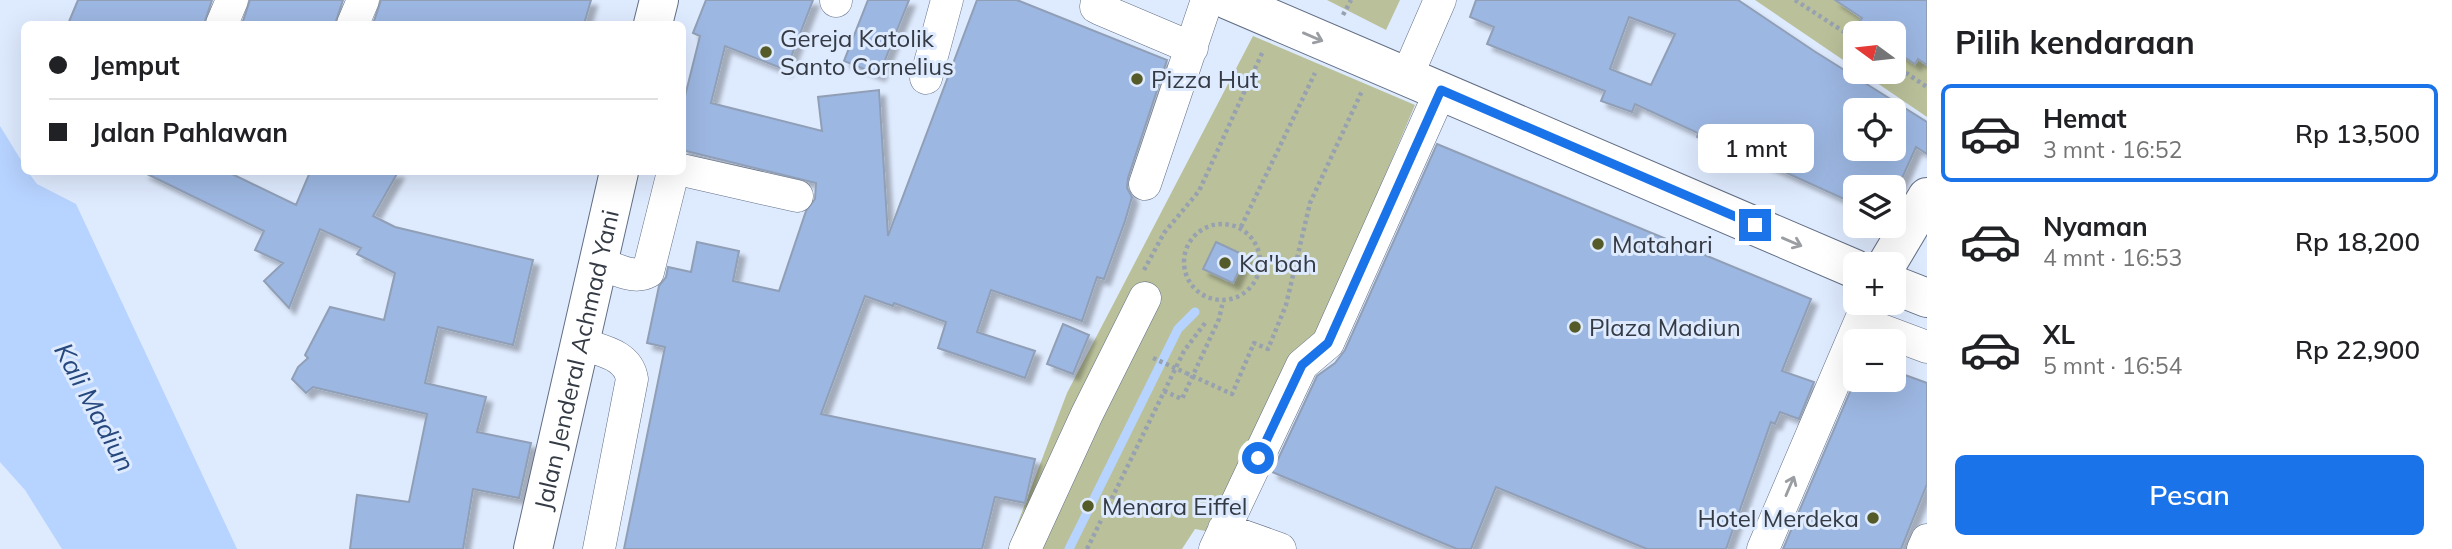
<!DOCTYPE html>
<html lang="id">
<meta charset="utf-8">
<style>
:root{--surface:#fff;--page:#f6f6f6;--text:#202124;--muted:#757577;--line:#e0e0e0;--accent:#1a73e8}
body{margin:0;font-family:Mulish,sans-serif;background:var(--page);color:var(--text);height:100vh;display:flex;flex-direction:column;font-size:26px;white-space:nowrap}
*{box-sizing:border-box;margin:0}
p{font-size:23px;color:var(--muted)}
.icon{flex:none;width:38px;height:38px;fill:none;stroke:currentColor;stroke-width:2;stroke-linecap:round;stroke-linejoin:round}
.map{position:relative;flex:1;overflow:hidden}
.details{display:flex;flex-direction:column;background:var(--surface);width:525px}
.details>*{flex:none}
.guide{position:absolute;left:21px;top:21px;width:665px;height:154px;border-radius:10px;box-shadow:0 7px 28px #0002;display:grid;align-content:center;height:154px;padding:0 28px;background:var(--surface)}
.needle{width:46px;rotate:285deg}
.controls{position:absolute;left:1843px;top:21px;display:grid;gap:14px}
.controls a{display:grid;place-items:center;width:63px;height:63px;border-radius:10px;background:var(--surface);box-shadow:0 7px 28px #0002;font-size:35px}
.end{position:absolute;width:32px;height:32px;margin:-16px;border:9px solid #1a73e8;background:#fff;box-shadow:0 0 0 4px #fff}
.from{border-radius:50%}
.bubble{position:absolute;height:49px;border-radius:10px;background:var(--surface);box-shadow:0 7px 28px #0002;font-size:23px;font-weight:600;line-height:49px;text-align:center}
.guide b{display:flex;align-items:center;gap:24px;height:66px;font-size:26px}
.guide b+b{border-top:2px solid var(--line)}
.guide i{width:18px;height:18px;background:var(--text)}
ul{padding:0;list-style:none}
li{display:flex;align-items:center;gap:21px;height:98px;margin:0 14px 10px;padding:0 14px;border:4px solid transparent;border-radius:10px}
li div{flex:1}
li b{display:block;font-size:26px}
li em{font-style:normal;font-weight:600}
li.on{border-color:var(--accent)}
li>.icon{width:63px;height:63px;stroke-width:1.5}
h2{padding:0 28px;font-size:32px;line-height:84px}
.cta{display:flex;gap:14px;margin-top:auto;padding:14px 28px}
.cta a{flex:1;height:80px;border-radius:10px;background:var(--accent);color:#fff;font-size:28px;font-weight:600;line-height:80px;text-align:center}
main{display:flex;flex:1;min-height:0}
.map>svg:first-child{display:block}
</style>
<main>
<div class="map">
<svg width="1927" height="549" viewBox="0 0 1927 549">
<defs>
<filter id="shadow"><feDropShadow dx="6" dy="6" stdDeviation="2" flood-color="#0004"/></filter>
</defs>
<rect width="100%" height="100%" fill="#deeafe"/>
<!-- green -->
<path fill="#bac19a" d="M1327 0H1400L1386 30Z
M1755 0H1834L1881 33H1855V68Z
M1253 36 1415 105 1232 536 1195 529 1182 549H1008L1067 393Z
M1894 42 1927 66V117L1861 72H1894Z"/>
<!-- water -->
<path fill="#b7d3ff" d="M0 126 24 165V172H28L37 184 76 204 237 549H62L25 490 0 462Z"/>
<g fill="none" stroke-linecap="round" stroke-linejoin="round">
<!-- stream -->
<path stroke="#b7d3ff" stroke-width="9" d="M1069 549 1178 329 1195 312"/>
</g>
<!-- building -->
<path fill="#9cb7e2" stroke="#909fb6" stroke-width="2" fill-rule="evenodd" filter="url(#shadow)" d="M78 0H212L204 24H68Z
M250 0H343L335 24H242Z
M381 0H591L584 24H373Z
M706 0H813L786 70 725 46 711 103 822 131 818 97 879 90 888 236 977 0H1017L1167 60 1128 178 1127 188 1132 197 1125 221 1104 279 1097 277 1082 321 991 290 977 332 1035 351 1025 378 938 348 946 322 894 303 893 306 865 296 821 414 1035 459 1025 503 995 497 982 549H624L665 347 647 343 659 286 666 277 668 267 691 272 697 242 739 251 733 281 779 291 806 211 815 199 816 183 682 150V108L700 36 693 33Z
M868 0H909L879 75 844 61Z
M1476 0H1738L1814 51 1927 122V154L1916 147 1894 196V187H1855V204L1776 168 1697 137 1698 133 1635 104 1632 112 1601 101 1605 91 1487 44 1494 27 1470 17ZM1629 17 1675 34 1651 85 1610 69ZM1855 110H1894V149H1855Z
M1835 0H1927V65L1918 59 1915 64 1895 51 1903 33H1872L1858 24 1862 18Z
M1437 144 1811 299 1782 371 1814 382 1799 419 1780 412 1775 424 1771 422 1726 549H1647L1496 487 1471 549H1457L1272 472 1317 376 1335 363 1345 350Z
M143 172H228L296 205 310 172H398L373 216 395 227 533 260 513 345 438 327 425 383 486 397 477 432 531 443 519 498 473 489 463 549H350L357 495 409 502 427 414 313 387 306 393 292 379 298 367 308 358 305 355 330 307 384 320 395 273 357 254 361 248 320 229 289 308 264 281 283 263 255 250 264 231Z
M1216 242 1246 256 1233 283 1203 269Z
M1063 324 1089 335 1073 374 1047 364Z
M1894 371 1927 383V484L1901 549H1783L1855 380H1894Z"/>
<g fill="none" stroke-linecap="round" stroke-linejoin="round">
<defs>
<path id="minor" d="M1097 0 1096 7 1100 9 1192 48
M836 1V0
M222 24 232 0
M353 24 363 0
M1407 76 1440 0
M926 78 947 0
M682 170 797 196
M1145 184 1207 0
M598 262C613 268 633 280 648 272L673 172
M1860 322 1927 347
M579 343C601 351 628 354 632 379L599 549
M1224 529 1280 549
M1025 549 1087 414 1145 298
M1215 549 1302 365 1328 343 1441 90
M1763 549 1868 303
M1923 549 1927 540"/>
<path id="major" d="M1228 0 1855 269
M1887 264 1927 197
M1894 285 1927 298"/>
<g id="highway">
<path d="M653 24 659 0"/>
<path id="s1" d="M533 549 619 172"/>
</g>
</defs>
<!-- minor casing -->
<use href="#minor" stroke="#616e84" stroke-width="33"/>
<!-- major casing -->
<use href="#major" stroke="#616e84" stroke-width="40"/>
<!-- highway casing -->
<use href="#highway" stroke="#616e84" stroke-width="40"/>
<!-- path -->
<path stroke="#97a1b0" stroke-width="4.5" stroke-dasharray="3.5 3.5" stroke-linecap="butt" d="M1795 0 1855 39
M1343 15 1351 0
M1894 65 1927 87
M1184 262a38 38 0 1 1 76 0a38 38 0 1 1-76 0Z
M1241 227 1315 73
M1144 270 1164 233 1199 191 1263 51
M1186 373 1232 394 1254 343 1268 349 1286 305 1310 203 1362 91
M1164 391 1182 399 1219 319 1223 301
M1087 549 1184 351 1205 323"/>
<!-- minor -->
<use href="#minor" stroke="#fff" stroke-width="32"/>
<!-- major -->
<use href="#major" stroke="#fff" stroke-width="38"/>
<!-- highway -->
<use href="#highway" stroke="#fff" stroke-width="38"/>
<!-- path-bridge -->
<path stroke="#97a1b0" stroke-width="4.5" stroke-dasharray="3.5 3.5" stroke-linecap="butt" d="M1153 358 1186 373"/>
</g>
<!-- one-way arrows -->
<defs><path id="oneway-shaft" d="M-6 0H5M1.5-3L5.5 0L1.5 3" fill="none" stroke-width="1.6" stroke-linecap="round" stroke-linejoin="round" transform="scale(1.75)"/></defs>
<g stroke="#9a9da2">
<use href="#oneway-shaft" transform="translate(1313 37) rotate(23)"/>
<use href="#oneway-shaft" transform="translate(1792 242) rotate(23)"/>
<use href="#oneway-shaft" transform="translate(1790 486) rotate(-67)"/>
</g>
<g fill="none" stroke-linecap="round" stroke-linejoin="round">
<!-- route -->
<path stroke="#1a73e8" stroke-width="9" d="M1258 458 1302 365 1328 343 1441 90 1755 225"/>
</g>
<!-- markers -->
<g fill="#545b29" stroke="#deeafe" stroke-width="2.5">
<circle cx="766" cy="52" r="7"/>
<circle cx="1137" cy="79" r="7"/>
<circle cx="1598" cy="244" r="7"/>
<circle cx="1225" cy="263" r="7"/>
<circle cx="1575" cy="327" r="7"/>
<circle cx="1088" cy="506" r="7"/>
<circle cx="1873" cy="518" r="7"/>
</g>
<g text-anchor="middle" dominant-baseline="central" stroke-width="6" stroke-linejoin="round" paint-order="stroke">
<!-- poi labels -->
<g font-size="24" fill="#353b45" stroke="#deeafe" text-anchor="start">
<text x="780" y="38">Gereja Katolik<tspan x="780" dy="28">Santo Cornelius</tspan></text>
<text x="1151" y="79">Pizza Hut</text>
<text x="1612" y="244">Matahari</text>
<text x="1239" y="263">Ka'bah</text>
<text x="1589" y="327">Plaza Madiun</text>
<text x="1102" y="506">Menara Eiffel</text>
<text x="1859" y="518" text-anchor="end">Hotel Merdeka</text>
</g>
<!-- street labels -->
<g font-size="24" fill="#353b45" stroke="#deeafe">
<text stroke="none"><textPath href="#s1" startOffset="194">Jalan Jenderal Achmad Yani</textPath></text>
</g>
<!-- water labels -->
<g font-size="26" font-style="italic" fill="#26487d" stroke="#deeafe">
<text transform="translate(95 407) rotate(62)">Kali Madiun</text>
</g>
</g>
</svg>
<div class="controls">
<a><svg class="needle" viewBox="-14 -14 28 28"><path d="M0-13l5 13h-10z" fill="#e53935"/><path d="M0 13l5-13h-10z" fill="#757577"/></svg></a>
<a><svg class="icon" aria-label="locate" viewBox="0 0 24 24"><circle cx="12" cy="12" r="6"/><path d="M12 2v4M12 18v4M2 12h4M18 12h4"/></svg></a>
<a><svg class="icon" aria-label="layers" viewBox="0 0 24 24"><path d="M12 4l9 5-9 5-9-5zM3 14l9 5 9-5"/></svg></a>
<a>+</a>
<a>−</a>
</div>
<i class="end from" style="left:1258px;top:458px"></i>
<i class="end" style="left:1755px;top:225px"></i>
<div class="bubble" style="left:1698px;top:124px;width:116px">1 mnt</div>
<div class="guide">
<b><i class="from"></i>Jemput</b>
<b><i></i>Jalan Pahlawan</b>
</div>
</div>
<section class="details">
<h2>Pilih kendaraan</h2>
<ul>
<li class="on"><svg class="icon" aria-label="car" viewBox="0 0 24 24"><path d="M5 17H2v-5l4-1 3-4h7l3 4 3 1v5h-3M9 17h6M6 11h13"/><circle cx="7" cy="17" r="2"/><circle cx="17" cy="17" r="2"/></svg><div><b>Hemat</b><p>3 mnt · 16:52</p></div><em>Rp 13,500</em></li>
<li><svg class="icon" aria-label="car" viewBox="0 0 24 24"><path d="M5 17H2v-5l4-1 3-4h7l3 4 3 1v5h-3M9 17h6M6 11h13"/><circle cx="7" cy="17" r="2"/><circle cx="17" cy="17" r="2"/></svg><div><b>Nyaman</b><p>4 mnt · 16:53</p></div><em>Rp 18,200</em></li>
<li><svg class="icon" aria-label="car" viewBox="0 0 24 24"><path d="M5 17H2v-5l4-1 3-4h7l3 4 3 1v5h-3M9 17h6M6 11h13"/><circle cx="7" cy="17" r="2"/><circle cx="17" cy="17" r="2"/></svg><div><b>XL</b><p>5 mnt · 16:54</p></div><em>Rp 22,900</em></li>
</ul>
<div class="cta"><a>Pesan</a></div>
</section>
</main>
